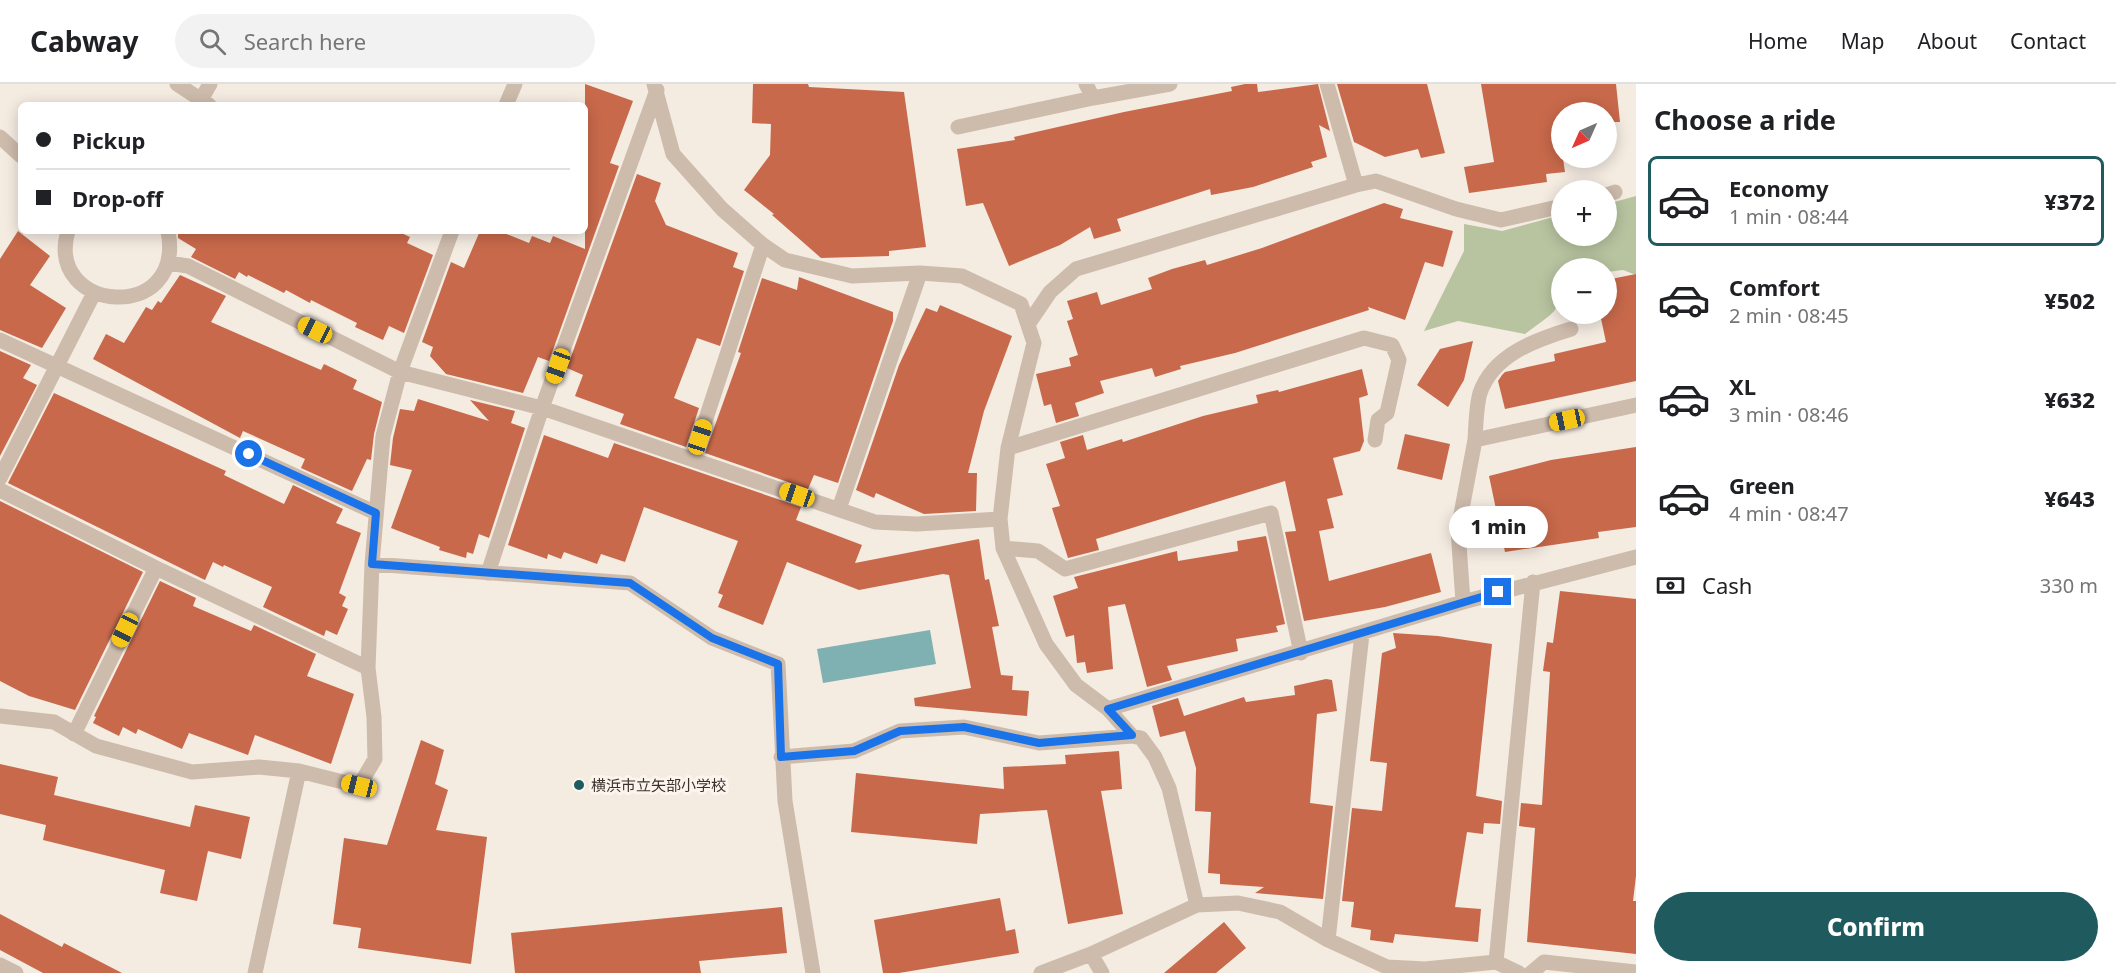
<!DOCTYPE html>
<meta charset="utf-8">
<style>
:root{--surface:#fff;--page:#f2f2f2;--text:#202124;--muted:#757577;--line:#e0e0e0;--accent:#1f5a5e}
body{margin:0;font-family:"Noto Sans","Noto Sans JP",sans-serif;background:var(--page);color:var(--text);height:100vh;display:flex;flex-direction:column;font-size:22px;white-space:nowrap}
*{box-sizing:border-box;margin:0}
p{font-size:20px;color:var(--muted)}
.icon{flex:none;width:33px;height:33px;fill:none;stroke:currentColor;stroke-width:2;stroke-linecap:round;stroke-linejoin:round}
.map{position:relative;flex:1;overflow:hidden}
.panel{display:flex;flex-direction:column;background:var(--surface);width:480px}
.panel>*{flex:none}
.hud{position:absolute;left:18px;top:18px;width:570px;height:132px;border-radius:9px;box-shadow:0 3px 15px #0003;display:grid;align-content:center;height:132px;padding:0 18px;background:var(--surface)}
.needle{width:39px;rotate:225deg}
.buttons{position:absolute;left:1551px;top:18px;display:grid;gap:12px}
.buttons a{display:grid;place-items:center;width:66px;height:66px;border-radius:50%;background:var(--surface);box-shadow:0 3px 15px #0003;font-size:30px}
.end{position:absolute;width:27px;height:27px;margin:-14px;border:8px solid #1a73e8;background:#fff;box-shadow:0 0 0 3px #fff}
.from{border-radius:50%}
.bubble{position:absolute;height:42px;border-radius:21px;background:var(--surface);box-shadow:0 3px 15px #0003;font-size:20px;font-weight:800;line-height:42px;text-align:center}
.car{position:absolute;width:18px;height:36px;margin:-18px -9px;border-radius:8px;box-shadow:0 0 4px 2px #0007;background:linear-gradient(#f5c518 24%,#345 0 40%,#f5c518 0 76%,#345 0 86%,#f5c518 0)}
.hud b{display:flex;align-items:center;gap:21px;height:57px;font-size:22px}
.hud b+b{border-top:2px solid var(--line)}
.hud i{width:15px;height:15px;background:var(--text)}
ul{padding:0;list-style:none}
li{display:flex;align-items:center;gap:18px;height:90px;margin:0 12px 9px;padding:0 6px;border:3px solid transparent;border-radius:9px}
li div{flex:1}
li b{display:block;font-size:22px}
li em{font-style:normal;font-weight:800}
li.active{border-color:var(--accent)}
li>.icon{width:54px;height:54px;stroke-width:1.5}
h2{padding:0 18px;font-size:27px;line-height:72px}
.pay{display:flex;align-items:center;gap:15px;height:66px;padding:0 18px;font-size:22px}
.pay p{margin-inline-start:auto}
.primary-button{display:flex;gap:12px;margin-top:auto;padding:12px 18px}
.primary-button a{flex:1;height:69px;border-radius:36px;background:var(--accent);color:#fff;font-size:24px;font-weight:800;line-height:69px;text-align:center}
header{display:flex;align-items:center;gap:36px;box-sizing:border-box;height:84px;padding:0 30px;background:var(--surface);border-bottom:2px solid var(--line)}
header strong{font-size:28px}
nav{display:flex;gap:33px;margin-inline-start:auto;font-size:21px}
.search{width:420px;height:54px;background:var(--page);display:flex;align-items:center;gap:15px;box-sizing:border-box;padding:0 21px;border-radius:33px;color:var(--muted);font-size:22px}
main{display:flex;flex:1;min-height:0}
.map>svg:first-child{display:block}
</style>
<header>
<strong>Cabway</strong>
<div class="search"><svg class="icon" aria-label="search" viewBox="0 0 24 24"><circle cx="10" cy="10" r="6"/><path d="M15 15l6 6"/></svg>Search here</div>
<nav><a>Home</a><a>Map</a><a>About</a><a>Contact</a></nav>
</header>
<main>
<div class="map">
<svg width="1636" height="889" viewBox="0 0 1636 889">
<rect width="100%" height="100%" fill="#f4ebe1"/>
<!-- green -->
<path fill="#b8c4a0" d="M1636 112V191L1623 186 1607 188 1606 184H1562C1561 229 1560 224 1525 250L1458 237 1424 247 1464 167V140L1502 147 1561 131 1562 152H1606L1607 120Z"/>
<!-- water -->
<path fill="#7fb0b2" d="M930 546 936 580 823 599 817 565Z"/>
<!-- building -->
<path fill="#c8694b" d="M585 0 633 17 610 79 619 82 549 277 538 273 523 309 446 290 430 272 433 263 422 258 451 178 464 184 480 147H499L529 159 532 152 550 159 553 152 585 165Z
M753 0H808L809 3 904 8 926 163 889 167V172L821 174 772 131 774 130 744 106 770 71 771 40 752 39Z
M1245 0H1257L1258 8 1318 0 1330 47 1319 41 1327 73 1311 78 1313 83 1253 103 1211 111 1210 105 1117 135 1121 147 1094 155 1090 143 1060 161 1009 182 983 119 966 122 957 65 1015 56 1014 53 1124 28 1232 7 1231 3Z
M1337 0H1427L1445 69 1421 74 1418 65 1385 73 1354 58Z
M1481 0H1616L1620 38H1606V28H1562V40H1558L1565 88 1546 90 1547 98 1469 109 1464 83 1494 78Z
M637 90 661 99 655 117 666 141 738 169 733 183 744 187 720 262 697 254 674 314 699 324 686 363 620 340 624 330 575 312 583 291 567 284Z
M1384 119 1403 125 1400 134 1453 147 1443 183 1425 178 1405 236 1368 223 1369 226 1235 269 1180 282 1181 285 1155 293 1152 284 1100 297 1104 309 1075 319 1079 332 1056 339 1051 320 1044 322 1036 290 1071 282 1069 274 1078 271 1067 237 1073 235 1067 217 1097 208 1101 221 1152 205 1148 194 1172 185 1205 176 1207 181 1262 164Z
M18 147 50 172 30 201 66 224 42 264 0 246V175Z
M178 147H397L410 153 407 159 433 171 404 249 389 242 383 256 355 243 357 239 311 216 310 219 286 206 284 209 248 191 247 193 239 188 235 195 191 173 196 165 178 154Z
M1636 190V297L1505 325 1498 297 1502 291 1505 288 1555 277 1554 270 1606 258 1600 230H1606V196Z
M180 191 226 212 211 238 321 286 324 280 357 296 353 305 382 318 374 350 371 376 367 375 352 407 301 384 305 375 243 347 240 354 93 275 106 250 124 259 146 223 152 226 158 217 161 219Z
M799 193 893 228V237L838 399 814 391 808 405 705 369 741 269 738 268 762 194 797 206Z
M940 221 1012 252 984 327 968 389H977L976 427 924 430 876 409 874 414 856 406 899 281 926 224 937 228Z
M1473 257 1464 296 1448 323 1417 301 1440 265Z
M0 267 31 281 23 294 37 301 0 372Z
M1362 285 1368 311 1359 314 1364 357 1360 367 1333 374 1343 411 1327 415 1334 444 1319 447 1329 497 1431 469 1441 508 1385 523 1304 537 1285 448 1296 447 1285 397 1096 455 1099 466 1068 474 1052 424 1060 422 1046 380 1065 374 1060 358 1083 351 1087 366 1122 355 1123 358 1203 332 1258 319 1256 311 1278 306 1279 308Z
M54 309 226 387 224 391 284 420 293 401 343 425 336 439 361 449 339 509 346 513 342 522 348 525 337 551 326 546 324 552 263 523 272 503 224 481 223 483 213 478 205 496 8 399Z
M418 315 489 337 470 316 515 327 511 339 525 344 489 454 479 450 473 470 467 468 466 474 439 466 440 463 391 444 412 386 390 381 393 354 400 325 414 327Z
M1405 350 1450 360 1442 396 1397 385Z
M544 351 608 374 614 359 801 423 796 436 862 461 855 479 979 455 985 496 989 495 999 542 992 543 1001 591 1013 592 1012 606 1029 607 1027 632 915 622 914 614 971 604 949 491 943 490 859 506 787 478 763 541 718 523 723 511 718 509 738 457 644 423 625 478 601 470 597 480 564 468 561 475 548 470 547 475 508 461Z
M1636 363V443L1598 448 1599 454 1505 468 1489 392 1551 376Z
M0 417 143 488 75 626 29 612 0 597Z
M1266 452 1285 540 1276 542 1278 548 1236 555 1238 567 1167 582 1172 596 1147 603 1125 520 1108 523 1113 585 1087 589 1085 578 1077 579 1074 551 1066 553 1053 512 1078 504 1074 493 1177 467 1178 477 1238 467 1237 457Z
M160 497 196 514 193 522 251 547 254 541 316 570 307 592 354 610 331 680 255 651 248 671 189 649 182 665 138 645 136 650 123 643 119 652 93 639 96 633 94 632Z
M1560 507 1636 515V792L1633 817H1636V870L1527 858 1535 744 1519 742 1521 719 1542 721 1550 588 1543 587 1547 558 1553 559Z
M1393 549 1438 552 1492 560 1476 712 1502 717 1500 740 1484 739 1483 750 1467 748 1455 823 1481 825 1478 858 1395 850 1393 859 1370 856 1371 846 1351 843 1354 818 1342 817 1352 724 1382 727 1387 679 1370 677 1382 569 1396 564Z
M1326 595 1332 596 1337 627 1317 630 1310 719 1333 722 1323 815 1255 809 1264 803 1220 800V790L1208 789 1211 728 1195 727 1196 684 1185 647 1160 653 1152 622 1178 614 1184 632 1244 613 1246 618 1295 611 1294 602Z
M421 656 444 666 435 700 448 706 436 746 487 753 471 880 358 864 361 844 333 840 344 754 387 761Z
M1119 667 1122 705 1101 707 1123 830 1068 840 1047 726 980 730 977 760 851 748 856 689 1004 705 1003 683 1066 680 1065 671Z
M0 680 58 693 54 711 190 743 195 721 250 733 241 775 208 767 197 817 160 809 165 786 43 756 46 741 0 730Z
M1000 814 1006 847 1015 845 1019 869 899 889H883L874 836Z
M782 823 787 869 699 877 701 889H515L511 849Z
M0 830 62 863 64 859 122 889H43L0 866Z
M1224 838 1246 864 1216 889H1164Z"/>
<g fill="none" stroke-linecap="round" stroke-linejoin="round">
<!-- minor -->
<path stroke="#cdbbac" stroke-width="15" d="M177 0 209 21
M654 0 673 70 722 125 763 161 785 176 852 192 920 189 962 192 1021 220 1034 259 1008 364 1000 435 1003 464 1046 560 1076 601 1108 625 1132 652 1141 654 1155 673 1169 704 1197 821
M1086 0 1093 14 1170 0
M1327 0 1356 101
M198 21 210 0
M506 21 515 0
M958 43 1093 14
M0 53 21 72
M1606 111 1615 108
M68 147C44 229 186 241 168 147
M168 179 188 182 400 288 542 324 875 438 917 440 1000 435
M1029 239 1050 208 1076 185 1356 101 1376 97 1456 125 1501 136 1562 122
M0 256 376 429
M1475 356C1476 341 1476 323 1480 309 1493 271 1535 256 1571 245
M1008 364 1364 254 1392 261 1399 276 1387 329 1378 336 1375 356
M693 374 763 161
M0 394 94 209
M0 406 156 484 368 584
M839 425 920 189
M1003 464 1038 467 1065 485 1271 429 1301 569
M372 480 630 499 712 554 778 580 785 717 813 889
M488 489 542 324 657 6
M1463 518 1458 446 1475 356 1636 321
M1108 625 1463 518 1636 473
M0 632 54 638 96 662 192 688 259 683 299 687 359 702 375 675 374 633 368 584 372 480 383 352 400 288 452 147
M74 650 156 484
M781 673 854 667 900 647 964 643 1039 659 1132 652
M1328 856 1362 550
M1091 870 1102 889
M1496 878 1533 498
M0 881 16 889
M255 889 299 687
M1041 889 1091 870 1197 821 1238 819 1280 828 1328 856 1387 883 1425 885 1496 878 1519 889
M1531 889 1544 878 1636 888"/>
</g>
<g fill="none" stroke-linecap="round" stroke-linejoin="round">
<!-- route -->
<path stroke="#1a73e8" stroke-width="8" d="M249 370 376 429 372 480 630 499 712 554 778 580 781 673 854 667 900 647 964 643 1039 659 1132 651 1108 625 1498 508"/>
</g>
<!-- markers -->
<circle fill="#1f5a5e" stroke="#fbf5ee" stroke-width="2" cx="579" cy="701" r="6"/>
<g text-anchor="middle" dominant-baseline="central" stroke-width="6" stroke-linejoin="round" paint-order="stroke">
<!-- poi labels -->
<g font-size="15" fill="#3b302b" stroke="#fbf5ee" text-anchor="start">
<text x="591" y="701">横浜市立矢部小学校</text>
</g>
</g>
</svg>
<div class="buttons">
<a><svg class="needle" viewBox="-14 -14 28 28"><path d="M0-13l5 13h-10z" fill="#e53935"/><path d="M0 13l5-13h-10z" fill="#757577"/></svg></a>
<a>+</a>
<a>−</a>
</div>
<i class="end from" style="left:249px;top:370px"></i>
<i class="end" style="left:1498px;top:508px"></i>
<div class="bubble" style="left:1449px;top:422px;width:99px">1 min</div>
<i class="car" style="left:315px;top:246px;rotate:296deg"></i>
<i class="car" style="left:558px;top:282px;rotate:200deg"></i>
<i class="car" style="left:1567px;top:336px;rotate:258deg"></i>
<i class="car" style="left:700px;top:353px;rotate:18deg"></i>
<i class="car" style="left:797px;top:411px;rotate:289deg"></i>
<i class="car" style="left:125px;top:546px;rotate:206deg"></i>
<i class="car" style="left:359px;top:702px;rotate:284deg"></i>
<div class="hud">
<b><i class="from"></i>Pickup</b>
<b><i></i>Drop-off</b>
</div>
</div>
<section class="panel">
<h2>Choose a ride</h2>
<ul>
<li class="active"><svg class="icon" aria-label="car" viewBox="0 0 24 24"><path d="M5 17H2v-5l4-1 3-4h7l3 4 3 1v5h-3M9 17h6M6 11h13"/><circle cx="7" cy="17" r="2"/><circle cx="17" cy="17" r="2"/></svg><div><b>Economy</b><p>1 min · 08:44</p></div><em>¥372</em></li>
<li><svg class="icon" aria-label="car" viewBox="0 0 24 24"><path d="M5 17H2v-5l4-1 3-4h7l3 4 3 1v5h-3M9 17h6M6 11h13"/><circle cx="7" cy="17" r="2"/><circle cx="17" cy="17" r="2"/></svg><div><b>Comfort</b><p>2 min · 08:45</p></div><em>¥502</em></li>
<li><svg class="icon" aria-label="car" viewBox="0 0 24 24"><path d="M5 17H2v-5l4-1 3-4h7l3 4 3 1v5h-3M9 17h6M6 11h13"/><circle cx="7" cy="17" r="2"/><circle cx="17" cy="17" r="2"/></svg><div><b>XL</b><p>3 min · 08:46</p></div><em>¥632</em></li>
<li><svg class="icon" aria-label="car" viewBox="0 0 24 24"><path d="M5 17H2v-5l4-1 3-4h7l3 4 3 1v5h-3M9 17h6M6 11h13"/><circle cx="7" cy="17" r="2"/><circle cx="17" cy="17" r="2"/></svg><div><b>Green</b><p>4 min · 08:47</p></div><em>¥643</em></li>
</ul>
<div class="pay"><svg class="icon" aria-label="cash" viewBox="0 0 24 24"><path d="M3 7h18v10H3z"/><circle cx="12" cy="12" r="2"/></svg>Cash<p>330 m</p></div>
<div class="primary-button"><a>Confirm</a></div>
</section>
</main>
